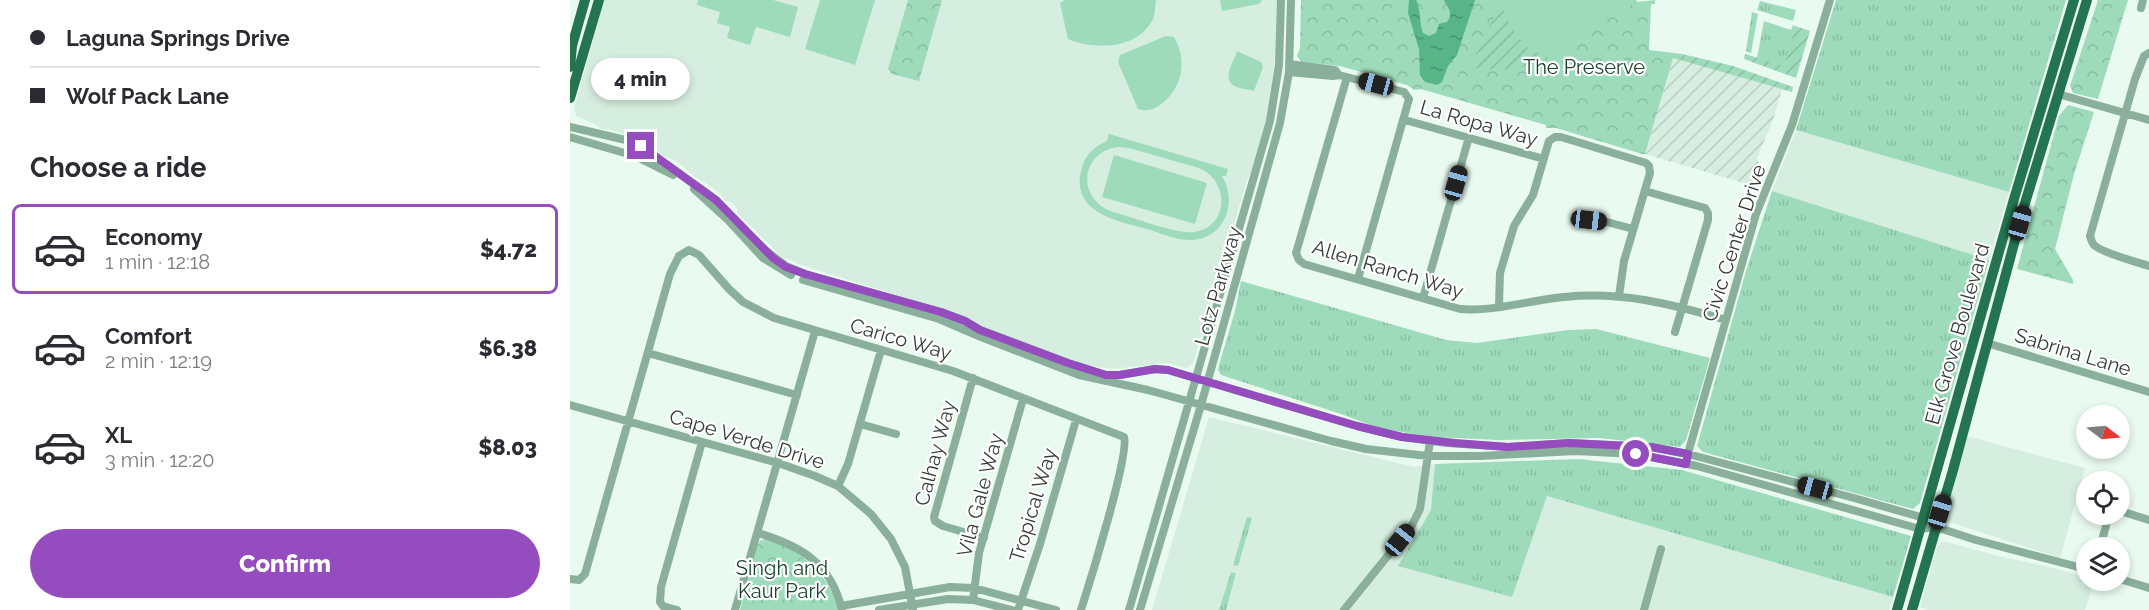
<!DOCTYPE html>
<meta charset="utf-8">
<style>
:root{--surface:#fff;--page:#f2f2f3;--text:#2b2b33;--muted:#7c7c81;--line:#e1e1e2;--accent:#944cbf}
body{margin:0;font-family:Raleway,sans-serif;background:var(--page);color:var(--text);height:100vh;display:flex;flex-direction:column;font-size:22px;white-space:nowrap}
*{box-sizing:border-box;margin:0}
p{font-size:20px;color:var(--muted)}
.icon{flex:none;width:33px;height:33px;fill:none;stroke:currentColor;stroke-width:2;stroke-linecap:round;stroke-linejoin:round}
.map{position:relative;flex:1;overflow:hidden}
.sheet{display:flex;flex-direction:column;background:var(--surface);width:570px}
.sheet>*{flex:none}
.guide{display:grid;align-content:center;height:132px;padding:0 30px;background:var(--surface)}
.needle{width:39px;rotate:106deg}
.controls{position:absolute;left:1506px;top:405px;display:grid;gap:12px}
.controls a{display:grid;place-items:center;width:54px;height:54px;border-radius:50%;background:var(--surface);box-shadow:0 3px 9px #0003;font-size:30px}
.end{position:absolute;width:27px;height:27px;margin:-14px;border:8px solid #944cbf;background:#fff;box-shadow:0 0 0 3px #fff}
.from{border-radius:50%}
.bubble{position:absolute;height:42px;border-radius:21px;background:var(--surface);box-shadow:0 3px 9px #0003;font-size:20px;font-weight:800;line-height:42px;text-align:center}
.car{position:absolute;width:18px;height:36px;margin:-18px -9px;border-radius:8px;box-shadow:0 0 4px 2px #0007;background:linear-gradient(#222 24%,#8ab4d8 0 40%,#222 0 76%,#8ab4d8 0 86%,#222 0)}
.guide b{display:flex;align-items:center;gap:21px;height:57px;font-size:22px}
.guide b+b{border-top:2px solid var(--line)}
.guide i{width:15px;height:15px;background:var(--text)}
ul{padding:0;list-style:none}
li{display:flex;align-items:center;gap:18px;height:90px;margin:0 12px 9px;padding:0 18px;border:3px solid transparent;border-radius:9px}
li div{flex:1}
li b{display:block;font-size:22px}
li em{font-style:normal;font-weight:800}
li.selected{border-color:var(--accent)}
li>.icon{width:54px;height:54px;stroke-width:1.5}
h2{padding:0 30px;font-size:27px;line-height:72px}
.action{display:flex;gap:12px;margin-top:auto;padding:12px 30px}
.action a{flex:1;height:69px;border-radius:36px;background:var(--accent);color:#fff;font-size:24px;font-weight:800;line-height:69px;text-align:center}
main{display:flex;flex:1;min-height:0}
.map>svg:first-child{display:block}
</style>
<main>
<section class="sheet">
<div class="guide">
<b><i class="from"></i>Laguna Springs Drive</b>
<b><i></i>Wolf Pack Lane</b>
</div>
<h2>Choose a ride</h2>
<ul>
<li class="selected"><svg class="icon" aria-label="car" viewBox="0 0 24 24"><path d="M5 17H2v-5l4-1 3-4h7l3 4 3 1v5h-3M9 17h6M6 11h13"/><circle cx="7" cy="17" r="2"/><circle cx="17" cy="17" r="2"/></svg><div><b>Economy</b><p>1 min · 12:18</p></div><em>$4.72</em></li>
<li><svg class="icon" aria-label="car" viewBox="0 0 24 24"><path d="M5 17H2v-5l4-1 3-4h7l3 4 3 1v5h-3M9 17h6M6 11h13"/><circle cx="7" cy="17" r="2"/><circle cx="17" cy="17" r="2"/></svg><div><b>Comfort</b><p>2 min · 12:19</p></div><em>$6.38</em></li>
<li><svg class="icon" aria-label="car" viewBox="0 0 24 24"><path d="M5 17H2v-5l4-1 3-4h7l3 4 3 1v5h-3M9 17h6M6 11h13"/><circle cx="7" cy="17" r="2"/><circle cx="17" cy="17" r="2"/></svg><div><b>XL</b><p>3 min · 12:20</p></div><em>$8.03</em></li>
</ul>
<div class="action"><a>Confirm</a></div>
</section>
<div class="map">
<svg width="1579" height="610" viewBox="0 0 1579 610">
<defs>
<pattern id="industrial-furrows" width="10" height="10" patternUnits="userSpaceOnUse" patternTransform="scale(1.5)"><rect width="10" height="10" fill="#d6eee0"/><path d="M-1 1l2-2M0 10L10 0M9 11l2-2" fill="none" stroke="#b8cdc1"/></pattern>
<pattern id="grass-tufts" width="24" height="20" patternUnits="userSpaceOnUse" patternTransform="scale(1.5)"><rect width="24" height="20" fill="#9ddbba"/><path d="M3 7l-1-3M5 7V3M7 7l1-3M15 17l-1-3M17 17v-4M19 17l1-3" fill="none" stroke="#88bda0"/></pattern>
<pattern id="park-crowns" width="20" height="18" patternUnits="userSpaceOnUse" patternTransform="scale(1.5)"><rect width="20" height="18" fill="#9ddbba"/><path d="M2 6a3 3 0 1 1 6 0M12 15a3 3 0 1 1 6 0" fill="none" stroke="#88bda0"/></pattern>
<pattern id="garden-furrows" width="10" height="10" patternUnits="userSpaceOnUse" patternTransform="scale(1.5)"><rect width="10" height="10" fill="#9ddbba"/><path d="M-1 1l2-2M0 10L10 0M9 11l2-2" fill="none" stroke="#88bda0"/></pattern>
<pattern id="water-ripples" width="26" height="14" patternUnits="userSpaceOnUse" patternTransform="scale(1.5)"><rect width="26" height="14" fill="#57b588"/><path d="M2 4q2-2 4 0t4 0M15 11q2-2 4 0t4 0" fill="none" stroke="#499470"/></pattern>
</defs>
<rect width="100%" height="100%" fill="#e9faf0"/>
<!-- built -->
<path fill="#d6eee0" d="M34 0H707V39L702 86 696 123 687 160 677 180 624 361 620 366 615 368 599 363 542 369 516 365 417 329 389 315 229 264 219 259 213 258 167 213V208L161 202 155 201 151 195 142 187 124 176 106 161 87 153 69 139 38 129H31L25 124 6 116 4 109Z
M1226 130 1439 192 1419 260 1202 191Z
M639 417 844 467 865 464 861 510 829 566 942 596 977 496 1323 597 1319 610H582Z
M1396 436 1515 468 1490 558 1376 521 1374 517Z
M1373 541 1428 556 1488 569 1516 578V580L1524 581 1515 610H1359L1350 607 1367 547Z"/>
<!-- industrial -->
<path fill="url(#industrial-furrows)" d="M1103 58 1212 89 1203 120 1187 158 1191 170 1184 186 1075 154Z"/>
<!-- grass -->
<path fill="url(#grass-tufts)" d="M1266 0H1496L1439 192 1226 130Z
M1190 1 1226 10 1223 21 1187 10Z
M1182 12 1188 14 1181 53 1176 51Z
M1194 21 1221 30 1223 25 1225 26 1214 67 1187 58Z
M1202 191 1419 260 1350 503 1343 509 1133 452 1127 446 1176 271Z
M671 281 876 340 907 343 998 330 1026 329 1140 358 1116 440 1110 447 1029 438 929 440 864 437 842 434 806 427 771 414 651 375 648 370 649 365 665 311Z
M1008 459 1112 470 1341 536 1323 597 977 496 942 597 828 566 861 510 865 464Z
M677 517 682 518 668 566 663 565Z
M661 572 666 573 656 610H649Z"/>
<!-- park -->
<path fill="url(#park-crowns)" d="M338 0H372L349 81 322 74 318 69Z
M731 0H1066L1067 2 1085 0V4H1081L1079 50 1112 54 1110 60 1103 58 1075 154H1072L986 128H976V125L851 89 845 90 837 85 770 66 732 62 727 56 730 48Z
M1528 0H1558L1528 99 1503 93 1500 86Z
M1498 105 1524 112 1504 174 1485 249 1503 280V284L1447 269 1489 116Z
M195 539C230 548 259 575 269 610H170L187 546 190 541Z"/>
<!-- garden -->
<path fill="url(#garden-furrows)" d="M931 2C940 32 953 45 980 58 955 69 928 73 900 67Z
M1225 26 1240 31 1226 78 1174 59 1175 54 1214 66Z
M1112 54 1163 66 1223 87 1222 92 1110 60Z"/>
<!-- pitch -->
<path fill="#9ddbba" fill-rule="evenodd" d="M128 0H203L228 7 220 37 186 27 180 45 157 38 160 27 147 23 150 12 127 5Z
M250 0H305L285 65 235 49Z
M495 0H586C585 6 585 14 583 19 568 50 524 50 498 39L490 3Z
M650 0H692L689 4 652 11Z
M932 0H1066L1067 2 1036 18 1008 41 983 57C954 56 938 26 931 2Z
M596 36 604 37C617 59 613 85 594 102 585 109 579 112 568 109L548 62 550 55Z
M667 51 691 62 693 67 684 91C679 89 675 90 670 88 648 83 664 62 667 51Z
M539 134 658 169 656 176H652C668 202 655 238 622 240 607 241 591 233 577 229 548 221 501 213 511 171 514 156 523 147 537 141ZM548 147 559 148 629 168C659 180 660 226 625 232 607 235 560 216 540 211 506 197 511 152 548 147Z
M544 155 637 183 625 224 532 197Z"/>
<!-- water -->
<path fill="url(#water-ripples)" d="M839 0H846C851 8 849 23 853 33L859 36 866 33 869 24 877 22C884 14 878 8 874 0H905L887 55 878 66 872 82 867 85 855 82 850 75 849 49 838 13Z"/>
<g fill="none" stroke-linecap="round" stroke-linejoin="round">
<!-- minor -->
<path stroke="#8ab09b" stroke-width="8" d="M1571 8 1573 0
M1579 53 1574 56 1565 79 1520 236C1521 239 1522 243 1524 245 1532 253 1567 262 1579 266
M719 64 765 70 769 75 834 92 839 99 788 279
M719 72 763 76 769 75
M777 77 726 253 729 260 734 264 890 309C924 312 960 300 994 297 1051 291 1102 304 1156 320
M1488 94 1579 120
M835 120 974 159
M0 127 60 141 71 146 146 200 191 247 216 266 235 274 371 312 395 321 410 330 498 363 536 375H550L585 369 598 370 787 426 832 437 877 443 938 447 999 443 1081 447 1118 454 1284 498 1354 518 1366 527 1406 540 1516 569
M0 137 65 156 103 175
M124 189 158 220 193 258 221 275
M1075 191 1135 208 1138 213V220L1105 332
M1004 220 1037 222 1063 229
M233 280 369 319 411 337 509 375 578 390 761 441 796 449 858 456H911L1005 451 1066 454 1127 466 1350 529 1366 527
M853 298 899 137
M929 306 930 273 944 226 963 195 979 141 985 137H991L1076 163 1079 166 1080 173 1054 261 1049 296
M1417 343 1579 392
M78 353 227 395
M403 378 364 517 365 521 373 526 414 538
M0 405 208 463 245 476 268 486 301 514 321 539 335 567 343 610
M290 424 326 434
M1117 457 1186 214 1222 125 1260 0
M268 486 278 464 311 350
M1550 511 1579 520
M188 533C231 546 261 563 272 610
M1530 548 1537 522 1543 514
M0 579 9 580 15 574 100 274 109 256 119 250 129 255 159 289 173 302 204 318 383 371 554 437C560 453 519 585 511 610
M1550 579 1579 588
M403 600 409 553 453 399
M271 606 380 587 404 588 486 610
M107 610 93 606 90 602 91 587 132 442
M165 610 245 331
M309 610 378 599 403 600 442 610
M448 610 470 544 506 420
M559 610 700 121 709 65 711 0
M570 610 631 405 710 123 719 72 721 0
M774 610 841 527 850 509 860 441
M1074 610 1091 549"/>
<!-- major -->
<path stroke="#247451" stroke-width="10" d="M0 53 15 0
M0 67 2 46
M0 98 29 0
M1327 610 1444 199 1504 0
M1342 610 1383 470 1455 203 1517 0"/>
</g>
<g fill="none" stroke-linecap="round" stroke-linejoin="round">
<!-- route -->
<path stroke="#944cbf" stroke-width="8" d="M71 146 146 200 203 258 216 267 235 274 371 312 395 321 410 330 498 363 536 375H550L585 369 598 370 787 426 832 437 885 443 938 447 999 443 1081 447 1118 454 1116 464 1066 454"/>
</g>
<g text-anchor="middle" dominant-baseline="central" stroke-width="4.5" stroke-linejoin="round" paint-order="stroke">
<!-- park labels -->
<g font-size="20" fill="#19422f" stroke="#fff">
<text x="1014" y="67">The Preserve</text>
<text x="212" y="568">Singh and<tspan x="212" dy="23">Kaur Park</tspan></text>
</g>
<!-- street labels -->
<g font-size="20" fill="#333a36" stroke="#fff">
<text transform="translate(909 123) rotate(16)">La Ropa Way</text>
<text transform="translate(1164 243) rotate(-72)">Civic Center Drive</text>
<text transform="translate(818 269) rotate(17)">Allen Ranch Way</text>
<text transform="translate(648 286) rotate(-74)">Lotz Parkway</text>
<text transform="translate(1387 334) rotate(-74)">Elk Grove Boulevard</text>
<text transform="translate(331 339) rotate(16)">Carico Way</text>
<text transform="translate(1503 352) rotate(17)">Sabrina Lane</text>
<text transform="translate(177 439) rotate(17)">Cape Verde Drive</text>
<text transform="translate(365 453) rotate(-75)">Calhay Way</text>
<text transform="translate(410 495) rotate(-75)">Vila Gale Way</text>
<text transform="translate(463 505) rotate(-73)">Tropical Way</text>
</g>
</g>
</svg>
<div class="controls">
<a><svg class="needle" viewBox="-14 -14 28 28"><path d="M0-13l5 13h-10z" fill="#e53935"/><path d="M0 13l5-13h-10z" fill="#7c7c81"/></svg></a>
<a><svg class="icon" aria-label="locate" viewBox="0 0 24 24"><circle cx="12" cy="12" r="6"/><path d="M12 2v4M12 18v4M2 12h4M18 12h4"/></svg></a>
<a><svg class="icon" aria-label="layers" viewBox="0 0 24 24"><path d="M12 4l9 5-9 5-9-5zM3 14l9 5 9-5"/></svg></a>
</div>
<i class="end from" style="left:1066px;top:454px"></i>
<i class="end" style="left:71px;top:146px"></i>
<div class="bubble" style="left:21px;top:58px;width:99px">4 min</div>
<i class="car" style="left:806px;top:84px;rotate:285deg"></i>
<i class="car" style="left:886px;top:183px;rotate:16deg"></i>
<i class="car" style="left:1019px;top:220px;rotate:97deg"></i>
<i class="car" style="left:1450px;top:223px;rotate:16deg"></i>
<i class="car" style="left:1245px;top:488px;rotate:285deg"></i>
<i class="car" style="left:1370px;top:512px;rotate:17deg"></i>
<i class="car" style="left:830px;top:540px;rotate:39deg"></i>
</div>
</main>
